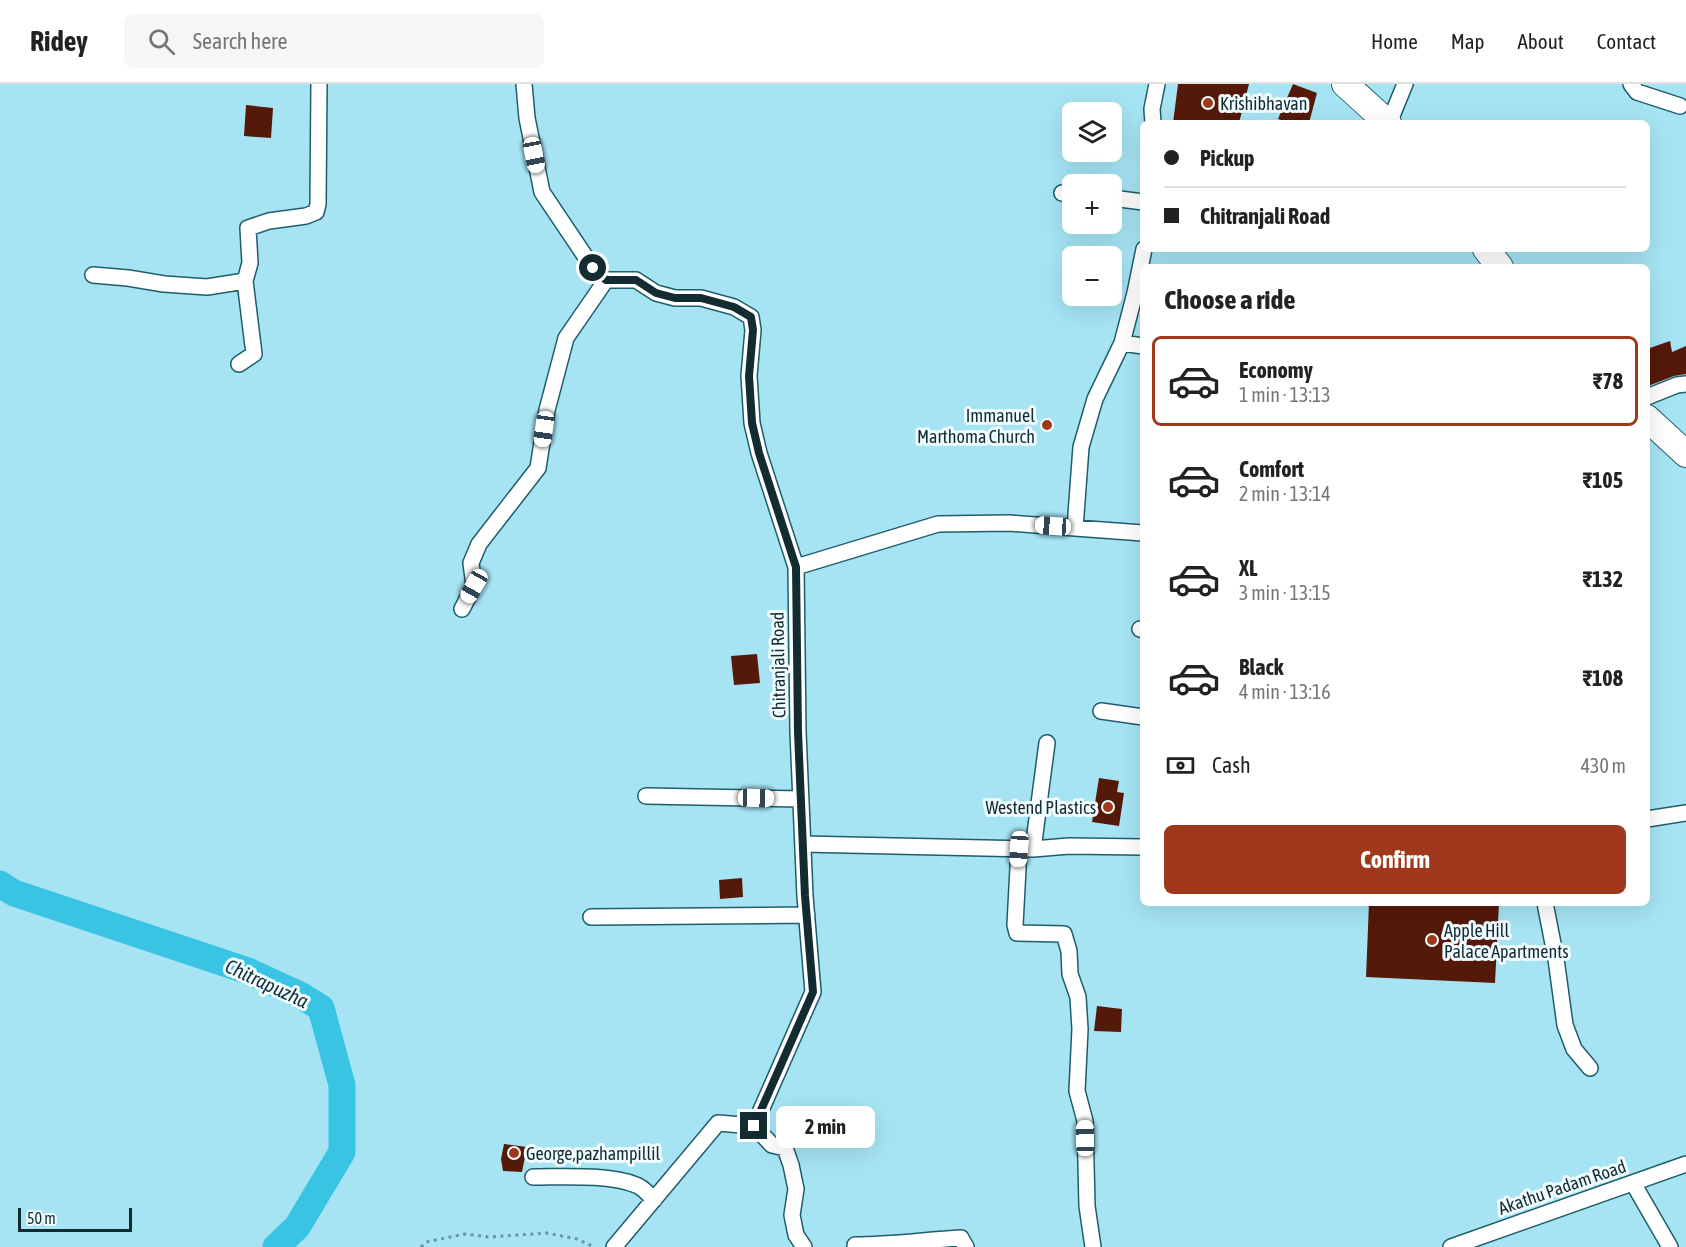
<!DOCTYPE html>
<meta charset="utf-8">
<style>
:root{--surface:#fff;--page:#f6f6f6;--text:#222;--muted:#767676;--line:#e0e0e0;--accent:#a0381b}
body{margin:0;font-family:"Asap Condensed",sans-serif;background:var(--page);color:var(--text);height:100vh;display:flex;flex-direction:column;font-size:22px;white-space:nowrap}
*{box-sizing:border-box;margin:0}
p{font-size:20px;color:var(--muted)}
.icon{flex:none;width:33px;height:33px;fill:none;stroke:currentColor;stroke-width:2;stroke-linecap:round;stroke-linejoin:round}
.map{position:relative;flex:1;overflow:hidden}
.side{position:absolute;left:1140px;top:180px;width:510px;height:642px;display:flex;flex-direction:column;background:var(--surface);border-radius:9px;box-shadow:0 6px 24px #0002}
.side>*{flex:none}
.top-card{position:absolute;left:1140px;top:36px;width:510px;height:132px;border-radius:9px;box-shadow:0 6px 24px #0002;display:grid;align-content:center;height:132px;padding:0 24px;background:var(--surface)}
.fabs{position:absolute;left:1062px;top:18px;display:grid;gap:12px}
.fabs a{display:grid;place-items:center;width:60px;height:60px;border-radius:9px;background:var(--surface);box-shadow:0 6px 24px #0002;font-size:30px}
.scale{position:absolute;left:18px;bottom:15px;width:114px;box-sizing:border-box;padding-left:6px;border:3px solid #132c32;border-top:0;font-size:16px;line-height:21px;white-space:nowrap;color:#132c32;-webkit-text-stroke:4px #f0fcff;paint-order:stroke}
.end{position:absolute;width:27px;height:27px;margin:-14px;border:8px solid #132c32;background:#fff;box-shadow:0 0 0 3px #fff}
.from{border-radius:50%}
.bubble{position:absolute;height:42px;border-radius:9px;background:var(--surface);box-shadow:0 6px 24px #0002;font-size:20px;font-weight:700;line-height:42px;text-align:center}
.car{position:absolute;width:18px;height:36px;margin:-18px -9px;border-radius:8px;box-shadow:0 0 4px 2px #0007;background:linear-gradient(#fff 24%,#345 0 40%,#fff 0 76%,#345 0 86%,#fff 0)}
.top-card b{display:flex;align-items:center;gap:21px;height:57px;font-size:22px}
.top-card b+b{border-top:2px solid var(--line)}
.top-card i{width:15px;height:15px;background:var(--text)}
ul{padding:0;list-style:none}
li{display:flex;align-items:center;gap:18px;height:90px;margin:0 12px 9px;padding:0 12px;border:3px solid transparent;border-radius:9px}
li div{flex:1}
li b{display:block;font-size:22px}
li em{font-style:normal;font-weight:700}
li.selected{border-color:var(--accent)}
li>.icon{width:54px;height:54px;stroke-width:1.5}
h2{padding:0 24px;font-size:27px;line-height:72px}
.pay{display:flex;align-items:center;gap:15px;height:66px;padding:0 24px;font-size:22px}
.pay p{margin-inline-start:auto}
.primary-button{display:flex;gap:12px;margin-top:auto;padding:12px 24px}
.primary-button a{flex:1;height:69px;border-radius:9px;background:var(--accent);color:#fff;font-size:24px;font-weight:700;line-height:69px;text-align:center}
header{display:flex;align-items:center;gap:36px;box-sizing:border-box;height:84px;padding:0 30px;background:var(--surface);border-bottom:2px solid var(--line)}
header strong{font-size:28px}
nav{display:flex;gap:33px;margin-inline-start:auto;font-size:21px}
.search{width:420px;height:54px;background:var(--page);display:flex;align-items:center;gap:15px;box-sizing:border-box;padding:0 21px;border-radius:9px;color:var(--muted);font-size:22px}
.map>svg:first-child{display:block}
</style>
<header>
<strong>Ridey</strong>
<div class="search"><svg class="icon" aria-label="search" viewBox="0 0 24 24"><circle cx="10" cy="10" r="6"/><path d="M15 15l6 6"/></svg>Search here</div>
<nav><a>Home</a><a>Map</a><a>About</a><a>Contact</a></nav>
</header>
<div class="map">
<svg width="1686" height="1163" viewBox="0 0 1686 1163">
<rect width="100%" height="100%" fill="#a6e4f4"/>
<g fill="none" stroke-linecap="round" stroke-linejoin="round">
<!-- river -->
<path stroke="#38c4e2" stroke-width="27" d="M0 800 14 809 248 887 300 911 321 924 342 1001V1068L297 1143 276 1163"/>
</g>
<!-- building -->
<path fill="#541909" d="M1178 0H1249L1239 39H1173Z
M1293 0 1317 9 1309 39H1290L1278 35Z
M246 21 273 24 271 54 244 52Z
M1670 257 1672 268 1686 262V290L1674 292 1648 302 1647 265Z
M757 570 760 599 734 601 731 572Z
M1099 694 1119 697 1117 708 1124 709 1119 742 1092 738Z
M742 794 743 813 720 815 719 796Z
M1369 819H1499L1495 899 1366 893Z
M1097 922 1122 925 1121 948 1094 947Z
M504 1060 527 1063 522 1088 503 1087 501 1075Z"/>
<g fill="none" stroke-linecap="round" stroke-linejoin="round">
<defs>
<path id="minor" d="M524 0 527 34 542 108 593 184 606 196H636L656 209 675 214H701L734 223 751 233 753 246 749 292 752 339 759 369 796 483
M1631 0 1637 8 1680 22
M1153 39 1152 25 1157 0
M1389 39 1405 0
M1062 109 1072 110
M1112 114 1143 118
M93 191 128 194 164 200 207 203 245 197 250 179 248 144 269 137 306 132 316 128 318 120 319 0
M1122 259 1143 262
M239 280 254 270 245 197
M1647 313 1677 301 1686 300
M1075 444 1143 449
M462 525 474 502 471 479 479 460 538 384 547 326 566 254 606 196
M1140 545 1143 546
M1101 627 1143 633
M646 712 801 715
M1647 735 1686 729
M803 760 1033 765 1069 762 1143 763
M1019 765 1015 841 1017 849 1064 850 1069 867 1070 890 1078 913 1080 945 1077 1007 1085 1037 1087 1122 1093 1163
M1033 765 1047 659
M1545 819 1556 875 1565 941 1574 965 1590 984
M591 833 807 831
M754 1042 772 1061 785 1064 791 1081 796 1105 792 1131 796 1151 804 1163
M533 1093C563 1093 609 1090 636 1101 643 1103 649 1111 654 1116
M1633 1099 1670 1163
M855 1161C890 1161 925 1156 961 1154L966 1163
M614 1163 718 1039 754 1042 813 908 805 812 798 648 796 483 938 440 1009 439 1075 444 1081 363 1095 315 1122 259 1135 209 1144 165
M1451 1163 1686 1080"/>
<path id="trunk" d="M1345 0 1388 39
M1486 165 1500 183
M1647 334 1686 370"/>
</defs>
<!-- minor casing -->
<use href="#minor" stroke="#1f5d6b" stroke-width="18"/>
<!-- trunk casing -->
<use href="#trunk" stroke="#1f5d6b" stroke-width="28"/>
<!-- path -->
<path stroke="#6796a1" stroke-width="3" stroke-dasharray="3 4.5" stroke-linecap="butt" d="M421 1163 426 1158 465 1150 489 1153 547 1149 577 1155 594 1163"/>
<!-- minor -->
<use href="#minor" stroke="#fff" stroke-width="15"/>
<!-- trunk -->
<use href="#trunk" stroke="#fff" stroke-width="26"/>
</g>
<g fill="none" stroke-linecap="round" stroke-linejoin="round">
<!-- route -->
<path stroke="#132c32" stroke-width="8" d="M593 184 606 196H636L656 209 675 214H701L734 223 751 233 753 246 749 292 752 339 759 369 796 483 798 648 805 812 813 908 754 1042"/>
</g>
<!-- markers -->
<g fill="#a0381b" stroke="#f0fcff" stroke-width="2">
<circle cx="1208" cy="19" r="6"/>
<circle cx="1047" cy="341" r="6"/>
<circle cx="1108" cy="723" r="6"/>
<circle cx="1432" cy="856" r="6"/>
<circle cx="514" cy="1069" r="6"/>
</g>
<g text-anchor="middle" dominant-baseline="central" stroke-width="6" stroke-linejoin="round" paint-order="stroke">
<!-- poi labels -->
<g font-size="18" fill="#132c32" stroke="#f0fcff" text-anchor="start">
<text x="1220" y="19">Krishibhavan</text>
<text x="1035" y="331" text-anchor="end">Immanuel<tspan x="1035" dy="21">Marthoma Church</tspan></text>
<text x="1096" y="723" text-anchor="end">Westend Plastics</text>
<text x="1444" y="846">Apple Hill<tspan x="1444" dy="21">Palace Apartments</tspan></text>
<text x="526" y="1069">George,pazhampillil</text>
</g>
<!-- street labels -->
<g font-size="18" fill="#132c32" stroke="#f0fcff">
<text transform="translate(778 581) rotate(-91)">Chitranjali Road</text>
<text transform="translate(1562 1103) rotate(-19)">Akathu Padam Road</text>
</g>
<!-- water labels -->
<g font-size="20" font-style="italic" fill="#163239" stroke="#f0fcff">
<text transform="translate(267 899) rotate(25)">Chitrapuzha</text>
</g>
</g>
</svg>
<div class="fabs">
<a><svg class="icon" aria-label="layers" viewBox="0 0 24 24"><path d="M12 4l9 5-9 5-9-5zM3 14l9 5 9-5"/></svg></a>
<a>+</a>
<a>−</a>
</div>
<div class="scale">50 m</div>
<i class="end from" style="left:593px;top:184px"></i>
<i class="end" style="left:754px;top:1042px"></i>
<div class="bubble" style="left:776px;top:1022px;width:99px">2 min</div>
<i class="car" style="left:534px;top:71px;rotate:169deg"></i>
<i class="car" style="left:544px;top:345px;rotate:188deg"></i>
<i class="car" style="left:1053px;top:442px;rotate:274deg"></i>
<i class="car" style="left:474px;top:502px;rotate:209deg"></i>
<i class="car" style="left:756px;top:714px;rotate:91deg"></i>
<i class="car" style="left:1019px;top:765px;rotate:184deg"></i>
<i class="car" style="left:1085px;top:1054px;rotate:359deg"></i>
<div class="top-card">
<b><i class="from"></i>Pickup</b>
<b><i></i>Chitranjali Road</b>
</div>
<section class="side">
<h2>Choose a ride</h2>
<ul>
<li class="selected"><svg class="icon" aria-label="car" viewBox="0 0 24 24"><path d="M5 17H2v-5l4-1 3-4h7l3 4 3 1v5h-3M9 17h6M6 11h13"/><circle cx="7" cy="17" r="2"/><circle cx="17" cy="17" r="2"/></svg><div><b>Economy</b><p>1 min · 13:13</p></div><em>₹78</em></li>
<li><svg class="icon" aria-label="car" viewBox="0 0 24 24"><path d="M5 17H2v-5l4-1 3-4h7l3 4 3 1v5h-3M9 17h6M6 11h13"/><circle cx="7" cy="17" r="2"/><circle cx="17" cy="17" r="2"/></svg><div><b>Comfort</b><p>2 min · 13:14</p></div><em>₹105</em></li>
<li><svg class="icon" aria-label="car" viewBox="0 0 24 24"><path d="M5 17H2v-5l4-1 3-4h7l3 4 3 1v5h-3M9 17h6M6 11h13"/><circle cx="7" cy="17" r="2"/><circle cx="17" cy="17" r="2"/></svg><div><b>XL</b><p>3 min · 13:15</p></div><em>₹132</em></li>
<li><svg class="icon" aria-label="car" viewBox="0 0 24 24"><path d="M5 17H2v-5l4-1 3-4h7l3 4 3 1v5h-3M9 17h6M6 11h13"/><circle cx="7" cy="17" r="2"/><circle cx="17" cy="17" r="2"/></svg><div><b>Black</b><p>4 min · 13:16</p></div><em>₹108</em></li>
</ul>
<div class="pay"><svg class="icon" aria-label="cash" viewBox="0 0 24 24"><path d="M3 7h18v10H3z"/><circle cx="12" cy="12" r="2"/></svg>Cash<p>430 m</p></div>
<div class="primary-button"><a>Confirm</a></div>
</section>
</div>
